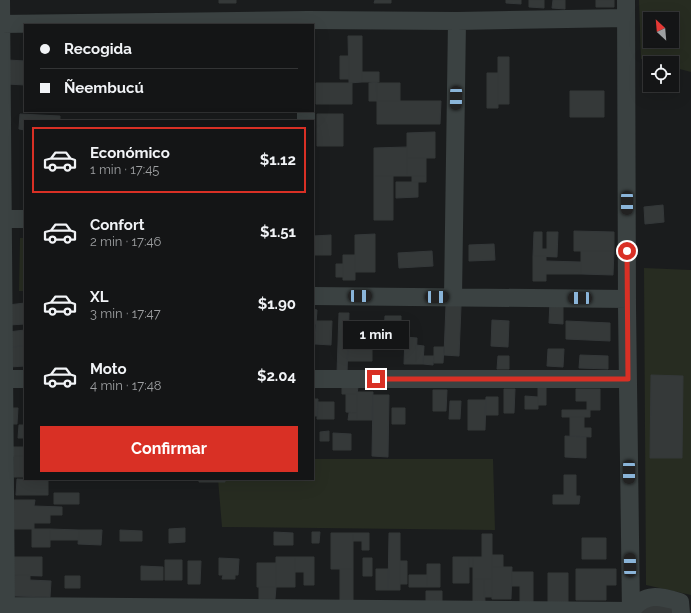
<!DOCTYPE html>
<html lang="es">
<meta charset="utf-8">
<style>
:root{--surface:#141516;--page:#212223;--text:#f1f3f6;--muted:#9d9fa1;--line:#333435;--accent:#d93025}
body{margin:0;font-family:Raleway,sans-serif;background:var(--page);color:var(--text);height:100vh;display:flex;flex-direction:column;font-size:15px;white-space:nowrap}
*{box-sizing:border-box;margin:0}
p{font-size:13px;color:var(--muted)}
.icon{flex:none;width:22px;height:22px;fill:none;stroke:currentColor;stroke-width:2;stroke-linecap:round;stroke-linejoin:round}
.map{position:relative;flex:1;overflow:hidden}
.side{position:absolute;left:24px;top:120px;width:290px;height:360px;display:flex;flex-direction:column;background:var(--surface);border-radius:0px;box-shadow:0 4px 16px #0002,0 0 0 1px var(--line)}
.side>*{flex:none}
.guide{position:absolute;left:24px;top:24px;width:290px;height:88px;border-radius:0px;box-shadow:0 4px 16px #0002,0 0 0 1px var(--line);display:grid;align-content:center;height:88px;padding:0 16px;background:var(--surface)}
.needle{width:26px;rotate:334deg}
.fabs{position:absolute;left:643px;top:12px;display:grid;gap:8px}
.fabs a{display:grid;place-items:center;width:36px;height:36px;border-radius:0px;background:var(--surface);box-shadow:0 4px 16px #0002,0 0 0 1px var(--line);font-size:20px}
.end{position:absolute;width:18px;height:18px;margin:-9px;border:5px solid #d93025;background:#fff;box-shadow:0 0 0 2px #fff}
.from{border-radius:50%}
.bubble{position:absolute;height:28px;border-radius:0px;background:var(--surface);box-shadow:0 4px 16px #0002,0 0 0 1px var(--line);font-size:13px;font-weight:700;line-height:28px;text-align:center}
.car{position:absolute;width:12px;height:24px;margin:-12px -6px;border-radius:5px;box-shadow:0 0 3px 1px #0007;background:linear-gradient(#222 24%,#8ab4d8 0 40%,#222 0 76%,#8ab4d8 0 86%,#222 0)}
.guide b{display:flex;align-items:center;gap:14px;height:38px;font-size:15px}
.guide b+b{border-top:1px solid var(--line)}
.guide i{width:10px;height:10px;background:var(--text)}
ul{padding:7px 0 0;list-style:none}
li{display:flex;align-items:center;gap:12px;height:66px;margin:0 8px 6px;padding:0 8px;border:2px solid transparent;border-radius:0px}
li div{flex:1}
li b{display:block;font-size:15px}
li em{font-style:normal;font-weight:700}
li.on{border-color:var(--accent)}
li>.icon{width:36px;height:36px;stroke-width:1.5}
.primary-button{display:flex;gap:8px;margin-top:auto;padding:8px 16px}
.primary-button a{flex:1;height:46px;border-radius:0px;background:var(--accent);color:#fff;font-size:16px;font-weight:700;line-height:46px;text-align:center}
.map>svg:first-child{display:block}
</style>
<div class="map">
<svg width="691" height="613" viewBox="0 0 691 613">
<rect width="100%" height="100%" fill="#1a1c1d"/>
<!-- green -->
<path fill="#272c21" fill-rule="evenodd" d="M639 0H691V72L672 67V63H657L641 59ZM650 19H672V41H650Z
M20 238H25V291H19Z
M644 268 691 270V595L646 585Z
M313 459H493L495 530 222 527 218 479H313Z"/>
<!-- building -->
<path fill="#353939" stroke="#343839" d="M219 0H236V3H219Z
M375 0H391V3H374Z
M506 0H521V4L506 3Z
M529 0H544V8L529 7Z
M553 0H565V9L552 8Z
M596 0H614V7H596Z
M348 36H362V82L349 83Z
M340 56H349V79H340Z
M498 57H509V104H498Z
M8 60 25 61V85L7 84Z
M362 72H379V82H362Z
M487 73H498V108H487Z
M377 82V101H369V83Z
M316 83H352V104H316Z
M376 83H400V101H377Z
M570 91H604V117H570Z
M377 101H441L440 124H377Z
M20 114 60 116V121H25V130L19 129Z
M317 114H343V146H317Z
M435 132V158H407V133Z
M407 147V176H374V148Z
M407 158H426V176H407Z
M374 176H393V220H374Z
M412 176H426V182H412Z
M396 182H418V197L396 198Z
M663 205 664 222 645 224 644 207Z
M574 231 614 232V251H574Z
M534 232H542V249H547V232H558L557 257 533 256Z
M375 234V272H355V235Z
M331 235V255H313V236Z
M494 244 495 260 469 261V245Z
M432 251 433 266 399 268 398 253Z
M581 251H614L613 275 581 274Z
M343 255H355V280H343Z
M533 256H546V261L581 262V274H546V281H533Z
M336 264H343V277H336Z
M550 302H563V324L549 323Z
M25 303V324L9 325 8 305Z
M446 305 461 306 459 356 444 355Z
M313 309 317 310 316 324H313Z
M339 313H349L347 373H337Z
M385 316H401V332H384Z
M492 320 509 321 508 347 491 346Z
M316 321H332L331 345 315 344Z
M566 321 610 323V341L566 339Z
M25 330V346L9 347 8 332Z
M405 337 417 338 416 364H404Z
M416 345 424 346 423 364H416Z
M25 346V366L10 367 9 347Z
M348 346 372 347V361H347Z
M434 347H444L443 363H434Z
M548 349H564L563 367 547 366Z
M580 355 608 356V369L579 368Z
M424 356H434L433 365 423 364Z
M498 356H509V369H497Z
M651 375 683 376 682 458H650Z
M342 387H358L357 394H342Z
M538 388H546V405H538Z
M504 389H515L514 413H504Z
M576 389H600V410H587V401H576Z
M433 390H447L446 411H433Z
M357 392H373L372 420H357Z
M346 394H357V413L346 412Z
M373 395H389L388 457 372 456Z
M525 396 538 397V409H525Z
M486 397H498V415H485Z
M313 399H318L317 416H313Z
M468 400H486L485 430H468Z
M450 401H461L460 419H449Z
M318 402H334V419H317Z
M9 408H18L17 424H9Z
M392 408H405V424H392Z
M562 410H590V417H562Z
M349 413H357V420H348Z
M570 417H584V428H591V437L570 436Z
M19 425H25V438H18Z
M329 431V441H320V432Z
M333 433 351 434V450H333Z
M565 436 586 437V458L565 457Z
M7 447H25V456H7Z
M14 456H25V477H14Z
M564 475H576V496H580L579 504H553V495H564Z
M17 479 48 480V495H16Z
M199 479H225V482H199Z
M54 493H79V504H54Z
M8 500H35L34 506 62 507V515H50V523H34V529H7Z
M185 528V542L169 543V529Z
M32 529H50V547H32Z
M50 529 79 530V540H50Z
M79 530H102L101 545 78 544Z
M120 530 142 531V541H120Z
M274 532 293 533V545H274Z
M312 532H320L319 543H312Z
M331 533H353V569H331Z
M353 533H369V550H362V541H353Z
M389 533H400V590H388Z
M482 534H492V579H473V557H482Z
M582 538H606V559H582Z
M492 555H503V567H492Z
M11 557H42V576L11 575Z
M276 557H295V587H276Z
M295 557H314V585H304V572H295Z
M453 557H469V583H453Z
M469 557H473V567H469Z
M219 558 239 559 238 575H235V579H222L223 575H219Z
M363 558H372V576H363Z
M165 560H182V580H165Z
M188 561H201L200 584H188Z
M400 561H407V584H400Z
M257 563H276V587H257Z
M427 564H440V587H427Z
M141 566 163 567V580H141Z
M492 567H512L511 599H492Z
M340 569H353V600H340Z
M376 569H389L388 590H376Z
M576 569H616V585H606V600H576Z
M512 572H533V602H520V586H512Z
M548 573H568V604H548Z
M14 575H30V580L51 581 50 597 14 596Z
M409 575H427V587H409Z
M65 576H80V588H65Z
M473 579H484L485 602H473Z
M484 579H492V597H484Z
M259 587H276L275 599H259Z
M426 591H442V603H426Z
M641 601 675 604V613H641Z"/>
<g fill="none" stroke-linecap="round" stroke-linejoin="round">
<!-- minor -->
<path stroke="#3b4242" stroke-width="18" d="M1 0 6 613
M626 0 627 307 631 613
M1 24 308 20 457 21 626 18
M306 121V111
M3 219H25
M313 296 627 299
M453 297 457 21
M4 379H25
M313 379H628
M6 606 631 611C645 592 660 596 680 602L681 613"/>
</g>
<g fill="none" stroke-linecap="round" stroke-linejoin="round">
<!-- route -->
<path stroke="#d93025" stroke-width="5" d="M376 379H628L627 251"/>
</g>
</svg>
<div class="fabs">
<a><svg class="needle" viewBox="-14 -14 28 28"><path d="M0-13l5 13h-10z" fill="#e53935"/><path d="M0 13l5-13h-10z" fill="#9d9fa1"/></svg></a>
<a><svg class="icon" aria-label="locate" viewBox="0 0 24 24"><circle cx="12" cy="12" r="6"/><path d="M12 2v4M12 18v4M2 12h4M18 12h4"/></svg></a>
</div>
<i class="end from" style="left:627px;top:251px"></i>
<i class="end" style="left:376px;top:379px"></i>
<div class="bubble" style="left:343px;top:321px;width:66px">1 min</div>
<i class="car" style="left:456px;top:98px;rotate:181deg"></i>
<i class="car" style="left:627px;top:203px;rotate:180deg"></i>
<i class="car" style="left:360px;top:296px;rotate:90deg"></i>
<i class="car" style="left:437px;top:297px;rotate:90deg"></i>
<i class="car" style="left:580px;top:298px;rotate:271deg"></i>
<i class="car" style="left:629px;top:472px;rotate:180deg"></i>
<i class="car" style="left:630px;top:565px;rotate:359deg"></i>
<div class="guide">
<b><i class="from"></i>Recogida</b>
<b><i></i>Ñeembucú</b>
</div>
<section class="side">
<ul>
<li class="on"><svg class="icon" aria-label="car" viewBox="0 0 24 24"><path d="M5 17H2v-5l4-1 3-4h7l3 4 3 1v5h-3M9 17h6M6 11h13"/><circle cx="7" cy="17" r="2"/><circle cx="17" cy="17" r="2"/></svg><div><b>Económico</b><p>1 min · 17:45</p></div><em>$1.12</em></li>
<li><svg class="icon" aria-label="car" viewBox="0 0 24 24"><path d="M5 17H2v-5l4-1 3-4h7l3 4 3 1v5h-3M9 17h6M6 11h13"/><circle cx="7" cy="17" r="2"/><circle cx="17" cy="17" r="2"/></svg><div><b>Confort</b><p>2 min · 17:46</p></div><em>$1.51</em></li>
<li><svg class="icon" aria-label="car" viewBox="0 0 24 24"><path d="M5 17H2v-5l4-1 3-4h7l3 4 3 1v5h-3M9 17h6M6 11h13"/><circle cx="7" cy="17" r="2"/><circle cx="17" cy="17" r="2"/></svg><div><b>XL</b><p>3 min · 17:47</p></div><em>$1.90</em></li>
<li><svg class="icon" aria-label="car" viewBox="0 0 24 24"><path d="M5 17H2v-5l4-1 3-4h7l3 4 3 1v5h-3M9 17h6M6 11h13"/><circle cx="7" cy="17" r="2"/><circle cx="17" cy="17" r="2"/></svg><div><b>Moto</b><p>4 min · 17:48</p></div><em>$2.04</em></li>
</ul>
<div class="primary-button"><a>Confirmar</a></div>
</section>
</div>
